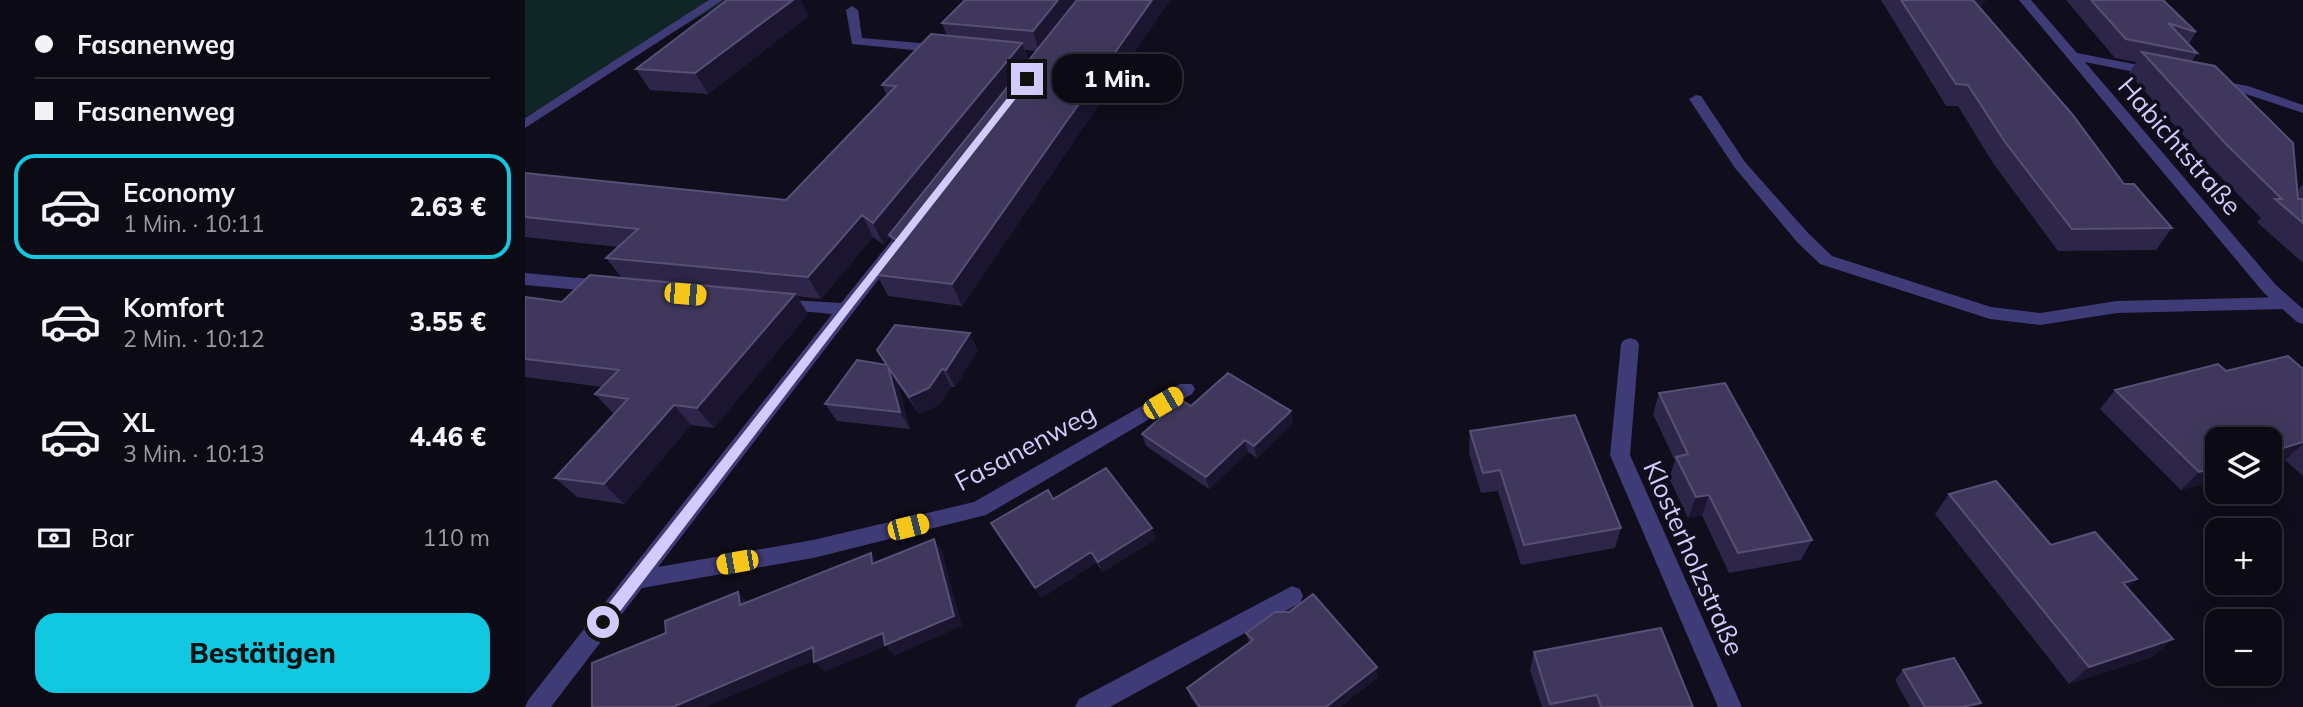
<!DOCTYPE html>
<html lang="de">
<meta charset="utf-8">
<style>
:root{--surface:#0c0a15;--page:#15131e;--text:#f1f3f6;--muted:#9a9aa0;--line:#2c2b34;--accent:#12c8e0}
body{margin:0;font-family:Mulish,sans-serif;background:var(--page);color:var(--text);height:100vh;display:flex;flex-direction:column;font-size:26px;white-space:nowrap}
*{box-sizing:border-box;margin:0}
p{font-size:23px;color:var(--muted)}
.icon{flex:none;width:38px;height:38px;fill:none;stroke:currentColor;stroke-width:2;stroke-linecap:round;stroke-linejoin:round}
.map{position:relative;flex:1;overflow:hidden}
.sheet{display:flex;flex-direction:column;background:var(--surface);width:525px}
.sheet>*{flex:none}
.guide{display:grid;align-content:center;height:154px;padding:0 35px;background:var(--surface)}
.fabs{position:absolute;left:1680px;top:427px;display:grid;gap:14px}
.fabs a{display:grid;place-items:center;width:77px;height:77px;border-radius:14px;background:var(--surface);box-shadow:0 7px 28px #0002,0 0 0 2px var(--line);font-size:35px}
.end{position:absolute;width:32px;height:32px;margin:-16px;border:9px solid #d2cbfb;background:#111;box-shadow:0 0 0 4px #111}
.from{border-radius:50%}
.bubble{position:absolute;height:49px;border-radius:21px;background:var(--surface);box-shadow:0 7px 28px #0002,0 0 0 2px var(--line);font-size:23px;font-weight:800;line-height:49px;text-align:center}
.car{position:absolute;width:21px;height:42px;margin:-21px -10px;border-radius:9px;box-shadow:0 0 5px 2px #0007;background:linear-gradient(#f5c518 24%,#345 0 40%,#f5c518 0 76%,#345 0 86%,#f5c518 0)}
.guide b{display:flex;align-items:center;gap:24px;height:66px;font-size:26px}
.guide b+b{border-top:2px solid var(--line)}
.guide i{width:18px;height:18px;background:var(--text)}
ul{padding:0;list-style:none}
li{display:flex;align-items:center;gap:21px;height:105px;margin:0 14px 10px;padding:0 21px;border:4px solid transparent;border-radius:21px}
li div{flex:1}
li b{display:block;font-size:26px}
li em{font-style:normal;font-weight:800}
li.active{border-color:var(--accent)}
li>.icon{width:63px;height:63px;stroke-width:1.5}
.pay{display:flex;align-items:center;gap:18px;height:77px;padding:0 35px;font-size:26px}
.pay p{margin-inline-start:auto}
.primary-button{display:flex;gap:14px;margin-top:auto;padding:14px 35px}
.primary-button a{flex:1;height:80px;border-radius:21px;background:var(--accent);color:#111;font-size:28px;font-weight:800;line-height:80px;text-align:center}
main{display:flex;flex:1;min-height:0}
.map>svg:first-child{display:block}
</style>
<main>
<section class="sheet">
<div class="guide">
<b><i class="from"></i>Fasanenweg</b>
<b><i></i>Fasanenweg</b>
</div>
<ul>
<li class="active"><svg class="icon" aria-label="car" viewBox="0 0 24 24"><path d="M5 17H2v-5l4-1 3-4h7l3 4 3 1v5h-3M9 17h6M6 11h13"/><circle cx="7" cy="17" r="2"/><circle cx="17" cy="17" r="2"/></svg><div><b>Economy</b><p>1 Min. · 10:11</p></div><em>2.63 €</em></li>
<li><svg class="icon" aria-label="car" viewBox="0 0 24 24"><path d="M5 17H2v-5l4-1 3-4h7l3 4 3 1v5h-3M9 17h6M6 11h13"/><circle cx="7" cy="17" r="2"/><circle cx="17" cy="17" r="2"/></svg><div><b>Komfort</b><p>2 Min. · 10:12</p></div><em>3.55 €</em></li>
<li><svg class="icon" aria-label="car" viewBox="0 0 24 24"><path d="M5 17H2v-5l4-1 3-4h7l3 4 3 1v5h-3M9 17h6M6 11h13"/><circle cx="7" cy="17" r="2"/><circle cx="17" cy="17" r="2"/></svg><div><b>XL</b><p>3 Min. · 10:13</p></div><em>4.46 €</em></li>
</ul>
<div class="pay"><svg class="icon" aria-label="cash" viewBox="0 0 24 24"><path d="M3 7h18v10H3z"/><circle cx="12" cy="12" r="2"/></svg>Bar<p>110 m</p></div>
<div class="primary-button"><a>Bestätigen</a></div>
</section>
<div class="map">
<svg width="1778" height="707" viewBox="0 0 1778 707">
<rect width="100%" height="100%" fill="#100d1c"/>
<!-- green -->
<path fill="#102525" d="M0 0H204L0 117Z"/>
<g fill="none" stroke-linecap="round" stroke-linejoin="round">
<!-- lane -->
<path fill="#3f3b77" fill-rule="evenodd" d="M1171 95 1176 96 1220 162 1284 234 1307 256 1466 307 1515 313 1592 301 1761 297 1769 303 1761 309 1592 313 1515 325 1465 319 1295 264 1272 242 1210 168 1164 99Z"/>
<!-- street -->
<path fill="#3f3b77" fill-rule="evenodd" d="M184 0H198L0 128V118Z
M1494 0H1506L1552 53 1634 69V75L1629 76 1560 62 1751 285 1778 309V324L1772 322 1739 293Z
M327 6 333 10 337 38 418 45 424 49 418 53 327 44 321 10Z
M1691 80 1723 86 1778 105V113L1715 92 1686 87V81Z
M384 224 389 225 392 229 389 233 133 567 288 540 449 502 655 384H667L670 389 667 394 461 515 288 558 117 588 26 707H0L4 699 307 314 254 309 246 303 248 299 316 303 379 225Z
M0 273 77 280 85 286 77 292 0 285Z
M1105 338 1111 340 1114 344 1105 455 1217 707H1193L1085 455 1096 344 1099 340Z
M767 586 775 589 778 596 775 603 585 707H550L554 699Z"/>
</g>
<!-- wall -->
<path fill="#2e2648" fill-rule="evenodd" d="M645 0 437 306 363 296 352 275 370 248 365 237 359 245 348 237 296 299 272 296 283 314 189 428 166 425 99 504 52 497 30 478 89 414 70 394 78 387 0 377V297L37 302 97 278 81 258 93 247 0 237V173L261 200 362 96 357 85 422 36 417 23ZM500 50 511 51 503 61Z
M1356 0H1461L1454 7 1599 184 1647 228 1631 250 1533 251 1468 163 1433 106H1421Z
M1541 0H1638L1671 32 1664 44 1672 53 1667 61 1772 191 1778 184V263L1732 222 1736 218 1684 165 1604 73 1611 62 1590 58Z
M284 16 183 94 125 90 111 69Z
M352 350H453L430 387H426L414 405 394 414 373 384 385 429 312 421 300 404 361 364Z
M1778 369V476L1760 460 1745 465V439H1692V480L1656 490 1575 409 1590 390 1701 371Z
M1134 393 1287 540 1276 560 1204 573 1177 515 1163 518 1144 478 1150 461 1128 414Z
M666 406 768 423 732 458 723 452 684 489 621 446 617 434Z
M945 431 1096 528 1090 548 996 565 973 491 956 493 944 453Z
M1424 494 1526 545 1612 579 1603 588 1648 639 1627 657 1544 684 1410 514Z
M528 499 631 539 578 572 571 563 516 598 466 523Z
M721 633 853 677 815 707H672L666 698 662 688 724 643Z
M1009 652 1168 707H1017L1005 670Z
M1378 670 1452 707H1385L1370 680Z"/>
<!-- shaded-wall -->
<path fill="#1b152f" d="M268 0H276L284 16 183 94 170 73Z
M533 0H555L514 51 508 31Z
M627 0H645L437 306 427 284Z
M1448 0H1461L1439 20Z
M497 43 504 63 359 245 348 223Z
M337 215 348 237 296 299 283 277Z
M270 294 283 314 189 428 172 408Z
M445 333 453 350 430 387 421 370Z
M363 367 373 384 385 429 375 412Z
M417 369 426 387 414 405 394 414 384 397Z
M149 405 166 425 99 504 79 484Z
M766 411 768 423 732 458 729 446Z
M720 440 723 452 684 489 681 477Z
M1778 442V444L1760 460 1745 465V452Z
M1692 467V480L1656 490 1674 472Z
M1184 495 1177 515 1163 518 1171 497Z
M627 528 631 539 578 572 573 562Z
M409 539 417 550 437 626 369 656 361 646 300 672 289 662Z
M566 552 571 563 516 598 510 588Z
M346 553 354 564H347Z
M1612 579 1593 597 1598 583Z
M213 592 224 603 215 605Z
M1648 639 1627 657 1544 684 1564 667Z
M288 647 298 657 181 707H148Z
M852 667 853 677 815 707H801Z
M1456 703 1452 707H1437Z"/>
<!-- building -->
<path fill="#40385c" stroke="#574f75" stroke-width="2" d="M202 0H268L170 73 111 69Z
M440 0H533L508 31 417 23Z
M552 0H627L427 284 352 275 374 242 364 235Z
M1376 0H1448L1547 114 1599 184H1609L1647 228 1547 229 1480 142 1443 85 1431 84Z
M1566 0H1638L1671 32 1643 23 1672 53 1601 39Z
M406 34 497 43 348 223 337 215 283 277 81 258 113 229 0 217V173L261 200 371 86 357 85Z
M1617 52 1690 66 1768 143 1773 199H1778V223L1750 199H1757L1700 143Z
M65 275 270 294 172 408 149 405 79 484 30 478 103 399 70 394 94 370 0 359V297L37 302Z
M370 325 445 333 421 370 417 369 404 388 384 397 363 367 375 412 300 404 332 360 362 365 352 350Z
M1763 356 1778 369V442L1745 452V439H1692V467L1674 472 1590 390 1693 364 1701 371Z
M703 373 766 411 729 446 720 440 681 477 617 434 656 400 666 406Z
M1200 383 1287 540 1213 553 1184 495 1171 497 1151 457 1163 454 1134 393Z
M1050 415 1096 528 999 545 975 470 958 473 945 431Z
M581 468 627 528 573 562 566 552 510 588 466 523 523 490 528 499Z
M1471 481 1526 545 1570 532 1612 579 1598 583 1648 639 1564 667 1424 494Z
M409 539 429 616 360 645 358 633 289 662 288 647 148 707H67V663L141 633 140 621 213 592 215 605 346 553 347 564Z
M788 594 852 667 801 707H675L662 688 728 640 721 633 750 612H764Z
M1136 628 1168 707H1076L1072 695 1025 704 1009 652Z
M1429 658 1456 703 1437 707H1400L1378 670Z"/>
<!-- route -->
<path fill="#d2cbfb" d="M499 77 506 79 324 312 83 627H73V617Z"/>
<g text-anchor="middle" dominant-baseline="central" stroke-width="7" stroke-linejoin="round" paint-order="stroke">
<!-- street labels -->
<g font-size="26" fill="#d2cbfb" stroke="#100d1c">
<text transform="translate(1655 146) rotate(49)">Habichtstraße</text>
<text transform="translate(500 447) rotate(-28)">Fasanenweg</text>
<text transform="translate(1169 558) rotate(66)">Klosterholzstraße</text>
</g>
</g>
</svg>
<div class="fabs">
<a><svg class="icon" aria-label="layers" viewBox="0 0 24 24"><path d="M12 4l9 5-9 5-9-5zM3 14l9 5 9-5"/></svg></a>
<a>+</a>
<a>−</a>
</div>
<i class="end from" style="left:78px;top:622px"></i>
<i class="end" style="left:502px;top:79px"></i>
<div class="bubble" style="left:527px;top:54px;width:130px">1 Min.</div>
<i class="car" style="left:160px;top:294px;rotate:95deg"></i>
<i class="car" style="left:638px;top:403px;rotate:60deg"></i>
<i class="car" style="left:383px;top:527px;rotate:76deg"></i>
<i class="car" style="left:212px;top:562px;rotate:260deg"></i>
</div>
</main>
